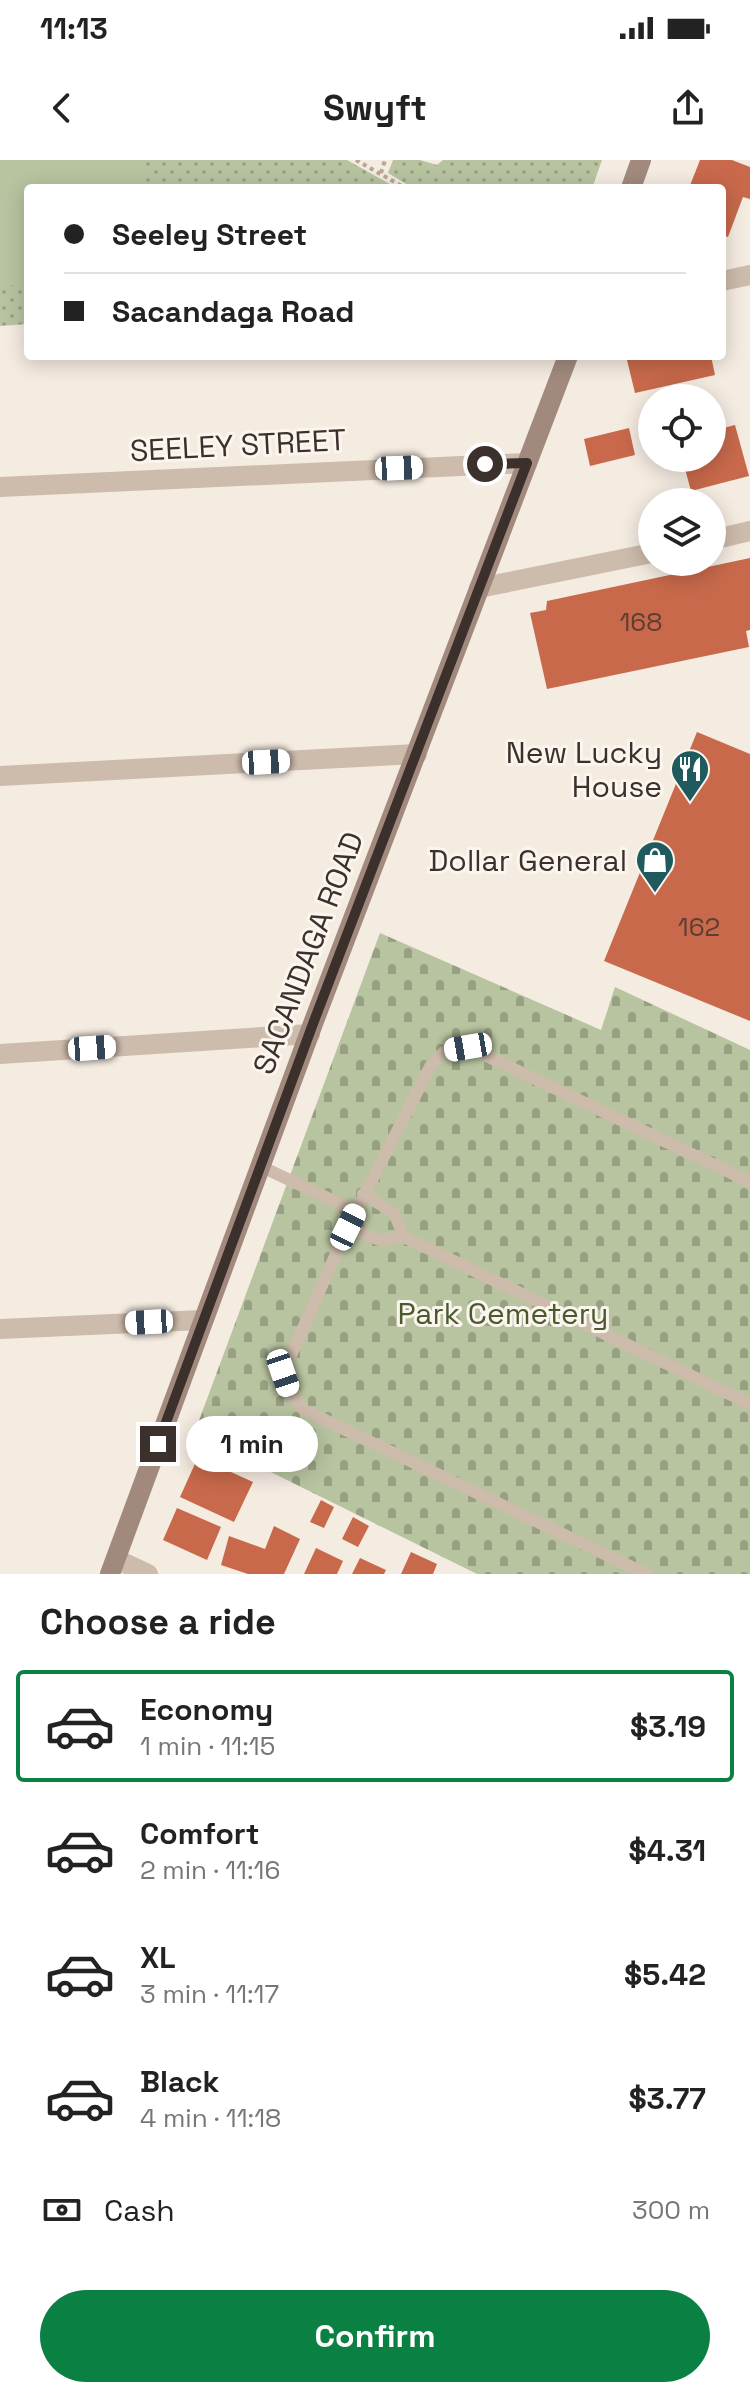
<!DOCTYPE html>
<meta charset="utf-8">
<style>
:root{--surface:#fff;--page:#f6f6f6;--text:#222;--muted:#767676;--line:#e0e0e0;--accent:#0b8043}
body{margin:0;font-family:"Space Grotesk",sans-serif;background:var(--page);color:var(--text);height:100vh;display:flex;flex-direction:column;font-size:30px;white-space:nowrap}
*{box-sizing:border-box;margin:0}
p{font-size:26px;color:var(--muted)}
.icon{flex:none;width:44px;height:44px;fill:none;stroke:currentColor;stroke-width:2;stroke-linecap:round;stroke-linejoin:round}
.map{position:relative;height:1414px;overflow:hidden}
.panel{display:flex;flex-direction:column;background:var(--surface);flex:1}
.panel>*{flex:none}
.top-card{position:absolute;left:24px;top:24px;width:702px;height:176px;border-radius:8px;box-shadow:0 4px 20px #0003;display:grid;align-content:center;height:176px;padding:0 40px;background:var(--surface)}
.tools{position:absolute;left:638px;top:224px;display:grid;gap:16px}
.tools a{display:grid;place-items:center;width:88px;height:88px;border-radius:50%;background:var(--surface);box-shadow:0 4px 20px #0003;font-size:40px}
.end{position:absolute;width:36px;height:36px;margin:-18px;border:10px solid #3b302b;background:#fff;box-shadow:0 0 0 4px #fff}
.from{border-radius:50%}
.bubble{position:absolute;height:56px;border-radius:28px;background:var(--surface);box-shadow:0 4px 20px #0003;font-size:26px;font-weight:700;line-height:56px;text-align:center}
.car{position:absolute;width:24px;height:48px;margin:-24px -12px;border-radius:10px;box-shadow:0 0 6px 2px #0007;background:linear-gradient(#fff 24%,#345 0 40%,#fff 0 76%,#345 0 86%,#fff 0)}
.top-card b{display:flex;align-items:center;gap:28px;height:76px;font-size:30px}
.top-card b+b{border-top:2px solid var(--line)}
.top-card i{width:20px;height:20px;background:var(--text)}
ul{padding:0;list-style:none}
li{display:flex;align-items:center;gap:24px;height:112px;margin:0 16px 12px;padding:0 24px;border:4px solid transparent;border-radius:8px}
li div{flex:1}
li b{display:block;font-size:30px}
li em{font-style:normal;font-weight:700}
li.current{border-color:var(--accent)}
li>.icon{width:72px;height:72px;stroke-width:1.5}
h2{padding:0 40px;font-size:36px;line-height:96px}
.pay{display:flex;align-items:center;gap:20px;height:88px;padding:0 40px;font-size:30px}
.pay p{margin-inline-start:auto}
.button{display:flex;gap:16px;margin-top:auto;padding:16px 40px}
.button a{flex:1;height:92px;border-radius:48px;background:var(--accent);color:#fff;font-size:32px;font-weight:700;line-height:92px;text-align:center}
.status{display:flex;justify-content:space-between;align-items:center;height:56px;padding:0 40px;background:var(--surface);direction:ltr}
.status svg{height:22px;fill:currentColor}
header{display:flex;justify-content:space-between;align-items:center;height:104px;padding:0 40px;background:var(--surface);font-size:36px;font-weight:700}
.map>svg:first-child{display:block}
</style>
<div class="status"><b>11:13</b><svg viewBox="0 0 49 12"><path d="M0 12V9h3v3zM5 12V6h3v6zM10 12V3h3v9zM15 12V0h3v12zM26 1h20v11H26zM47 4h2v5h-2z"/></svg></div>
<header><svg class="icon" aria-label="back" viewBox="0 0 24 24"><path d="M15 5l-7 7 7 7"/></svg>Swyft<svg class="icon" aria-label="share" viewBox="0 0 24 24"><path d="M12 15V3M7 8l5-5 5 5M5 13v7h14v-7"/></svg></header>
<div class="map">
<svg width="750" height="1414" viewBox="0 0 750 1414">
<defs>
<pattern id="grass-dots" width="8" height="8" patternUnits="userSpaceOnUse" patternTransform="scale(2)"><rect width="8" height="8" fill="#b8c4a0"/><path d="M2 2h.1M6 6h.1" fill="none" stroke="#97a083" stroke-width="1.8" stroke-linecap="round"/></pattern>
<pattern id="cemetery-stones" width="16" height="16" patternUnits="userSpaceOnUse" patternTransform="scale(2)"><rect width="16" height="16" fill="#b8c4a0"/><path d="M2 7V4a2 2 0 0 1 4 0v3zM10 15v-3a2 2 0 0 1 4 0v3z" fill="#97a083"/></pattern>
</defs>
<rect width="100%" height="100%" fill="#f4ebe1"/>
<!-- grass -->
<path fill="url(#grass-dots)" d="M0 0H347L397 28H28V164L0 166Z
M393 0H420L437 5 443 0H602L592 28H413L388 13Z"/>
<!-- cemetery -->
<path fill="url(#cemetery-stones)" d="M380 773 601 870 615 827 750 890V1414H477L194 1274Z"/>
<!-- park -->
<path fill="#b8c4a0" d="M0 0H144V28H28V125H0Z"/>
<!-- building -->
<path fill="#c8694b" d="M700 0H732L750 7V39L743 37 728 77 722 75V28H689Z
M626 196H711L715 215 635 233Z
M735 265 749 316 691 331 682 298H712V271Z
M629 268 635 295 590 306 584 279Z
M750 398V470L746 471 749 487 547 529 530 453 546 450 547 441Z
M697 572 750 594V861L604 801Z
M198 1297 253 1322 234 1362 180 1337Z
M321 1340 334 1347 324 1368 310 1362Z
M177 1348 221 1367 207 1400 163 1380Z
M353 1357 369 1366 358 1387 342 1379Z
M274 1366 300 1379 284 1414H248L221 1405 229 1376 265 1389Z
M316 1388 343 1401 337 1414H304Z
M411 1392 437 1404 433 1414H401Z
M360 1398 386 1410 384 1414H352Z"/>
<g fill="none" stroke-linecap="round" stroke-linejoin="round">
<!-- path -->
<path stroke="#b9a596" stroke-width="4" stroke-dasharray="4 4" stroke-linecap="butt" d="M356 0 405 28
M381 13 385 0"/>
<!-- lane -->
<path stroke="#cdbbac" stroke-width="12" d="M260 1006 355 1051
M363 1034 394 1053 404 1077
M348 1067 379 1080 404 1077 750 1244
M646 1414 304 1250 290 1234 283 1213 348 1067 431 905 444 892 468 887 750 1022"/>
<!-- street -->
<path stroke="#cdbbac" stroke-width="20" d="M722 121 750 115
M0 327 527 303
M712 380 750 371
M479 428 652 393
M0 616 417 594
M0 894 310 874
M0 1169 202 1160
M116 1399 148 1414"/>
<!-- secondary -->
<path stroke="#a18a7d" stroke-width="20" d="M631 28 641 0
M110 1414 314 861 568 196"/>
</g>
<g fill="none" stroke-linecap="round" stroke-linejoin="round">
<!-- route -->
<path stroke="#3b302b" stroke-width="10" d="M158 1284 314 861 527 303 485 304"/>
</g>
<!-- icons -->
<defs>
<symbol id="restaurant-pin" viewBox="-11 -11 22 30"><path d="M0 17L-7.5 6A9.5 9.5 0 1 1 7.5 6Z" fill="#1f5a5e" stroke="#fbf5ee"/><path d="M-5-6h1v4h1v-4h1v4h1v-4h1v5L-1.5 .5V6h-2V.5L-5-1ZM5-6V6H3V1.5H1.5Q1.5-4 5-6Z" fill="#fff"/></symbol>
<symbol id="shop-pin" viewBox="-11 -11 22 30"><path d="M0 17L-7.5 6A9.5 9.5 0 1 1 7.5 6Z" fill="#1f5a5e" stroke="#fbf5ee"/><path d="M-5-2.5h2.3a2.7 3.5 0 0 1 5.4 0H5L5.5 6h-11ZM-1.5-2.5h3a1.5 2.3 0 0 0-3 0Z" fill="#fff"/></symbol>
</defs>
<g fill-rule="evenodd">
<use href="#restaurant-pin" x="668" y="587" width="44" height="60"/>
<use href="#shop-pin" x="633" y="678" width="44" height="60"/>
</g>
<g text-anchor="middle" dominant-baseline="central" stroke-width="6" stroke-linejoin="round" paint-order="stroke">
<!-- number labels -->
<g font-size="26" fill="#5e3e33">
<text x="641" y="462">168</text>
<text x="699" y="767">162</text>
</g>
<!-- street labels -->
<g font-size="30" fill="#3b302b" stroke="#fbf5ee">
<text transform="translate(238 285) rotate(-3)">SEELEY STREET</text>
<text transform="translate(308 793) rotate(-69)">SACANDAGA ROAD</text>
</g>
<!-- poi labels -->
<g font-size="30" fill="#3b302b" stroke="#fbf5ee" text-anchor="end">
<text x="662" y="592">New Lucky<tspan x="662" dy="34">House</tspan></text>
<text x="627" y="700">Dollar General</text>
</g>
<!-- park labels -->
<g font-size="30" fill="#4a5a2e" stroke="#fbf5ee">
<text x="503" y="1153">Park Cemetery</text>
</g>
</g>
</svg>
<div class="tools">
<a><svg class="icon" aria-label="locate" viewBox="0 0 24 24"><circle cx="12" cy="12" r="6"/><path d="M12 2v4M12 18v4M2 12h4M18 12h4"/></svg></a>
<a><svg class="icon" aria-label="layers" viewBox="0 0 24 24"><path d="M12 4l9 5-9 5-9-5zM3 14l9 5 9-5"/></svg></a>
</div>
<i class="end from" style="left:485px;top:304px"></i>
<i class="end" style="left:158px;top:1284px"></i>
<div class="bubble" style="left:186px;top:1256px;width:132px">1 min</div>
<i class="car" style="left:399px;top:308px;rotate:88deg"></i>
<i class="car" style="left:266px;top:602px;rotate:87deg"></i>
<i class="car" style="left:468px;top:887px;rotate:260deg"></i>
<i class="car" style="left:92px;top:888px;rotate:86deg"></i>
<i class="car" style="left:348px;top:1067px;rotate:26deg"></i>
<i class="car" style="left:149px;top:1162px;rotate:267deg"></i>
<i class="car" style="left:283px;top:1213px;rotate:161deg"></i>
<div class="top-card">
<b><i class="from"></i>Seeley Street</b>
<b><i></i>Sacandaga Road</b>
</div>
</div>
<section class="panel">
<h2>Choose a ride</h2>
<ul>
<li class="current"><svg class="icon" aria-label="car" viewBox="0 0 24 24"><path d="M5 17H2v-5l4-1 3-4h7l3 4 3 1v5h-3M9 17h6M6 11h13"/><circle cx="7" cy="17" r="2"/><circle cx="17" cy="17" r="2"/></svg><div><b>Economy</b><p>1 min · 11:15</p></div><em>$3.19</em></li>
<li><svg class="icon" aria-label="car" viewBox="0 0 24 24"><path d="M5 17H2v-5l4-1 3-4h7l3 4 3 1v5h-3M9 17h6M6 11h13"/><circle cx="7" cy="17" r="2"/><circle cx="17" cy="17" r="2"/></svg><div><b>Comfort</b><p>2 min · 11:16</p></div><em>$4.31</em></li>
<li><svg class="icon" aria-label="car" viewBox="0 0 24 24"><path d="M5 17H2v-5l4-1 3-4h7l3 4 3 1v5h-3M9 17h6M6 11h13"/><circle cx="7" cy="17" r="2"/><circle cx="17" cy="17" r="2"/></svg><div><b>XL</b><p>3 min · 11:17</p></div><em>$5.42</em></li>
<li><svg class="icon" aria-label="car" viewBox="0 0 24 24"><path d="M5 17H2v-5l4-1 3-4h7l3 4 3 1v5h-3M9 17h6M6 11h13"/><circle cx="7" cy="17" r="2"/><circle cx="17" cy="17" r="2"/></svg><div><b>Black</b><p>4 min · 11:18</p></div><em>$3.77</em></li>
</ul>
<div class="pay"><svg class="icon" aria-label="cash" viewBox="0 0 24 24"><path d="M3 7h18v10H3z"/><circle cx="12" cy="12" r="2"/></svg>Cash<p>300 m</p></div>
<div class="button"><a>Confirm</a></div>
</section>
